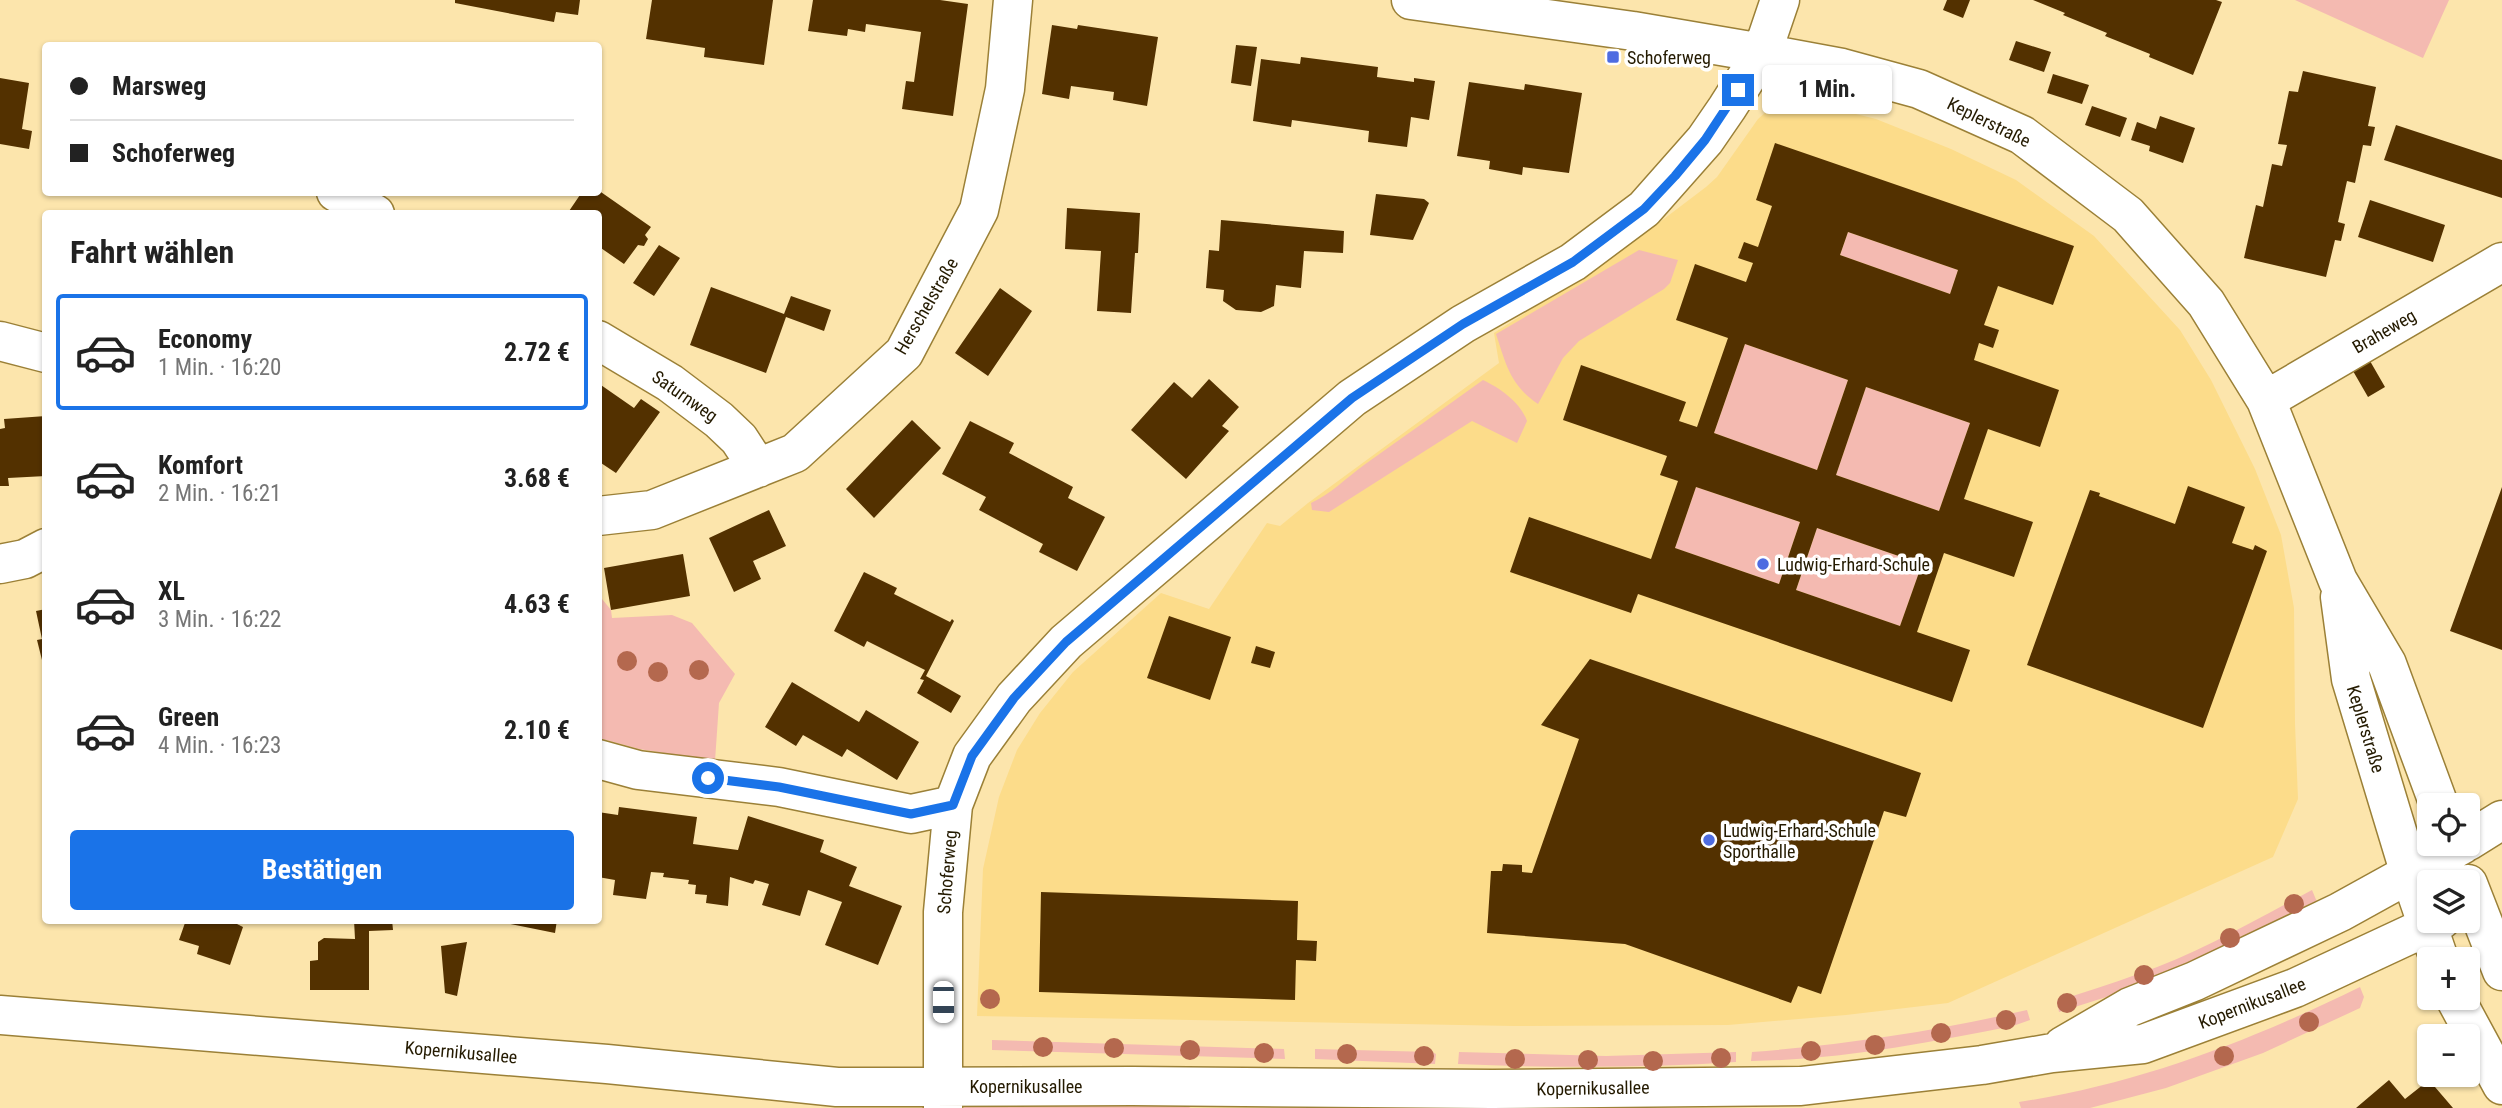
<!DOCTYPE html>
<html lang="de">
<meta charset="utf-8">
<style>
:root{--surface:#fff;--page:#f2f2f2;--text:#222;--muted:#767676;--line:#e0e0e0;--accent:#1a73e8}
body{margin:0;font-family:"Roboto Condensed",sans-serif;background:var(--page);color:var(--text);height:100vh;display:flex;flex-direction:column;font-size:26px;white-space:nowrap}
*{box-sizing:border-box;margin:0}
p{font-size:23px;color:var(--muted)}
.icon{flex:none;width:38px;height:38px;fill:none;stroke:currentColor;stroke-width:2;stroke-linecap:round;stroke-linejoin:round}
.map{position:relative;flex:1;overflow:hidden}
.details{position:absolute;left:42px;top:210px;width:560px;height:714px;display:flex;flex-direction:column;background:var(--surface);border-radius:7px;box-shadow:0 2px 5px #0004}
.details>*{flex:none}
.guide{position:absolute;left:42px;top:42px;width:560px;height:154px;border-radius:7px;box-shadow:0 2px 5px #0004;display:grid;align-content:center;height:154px;padding:0 28px;background:var(--surface)}
.tools{position:absolute;left:2417px;top:793px;display:grid;gap:14px}
.tools a{display:grid;place-items:center;width:63px;height:63px;border-radius:7px;background:var(--surface);box-shadow:0 2px 5px #0004;font-size:35px}
.end{position:absolute;width:32px;height:32px;margin:-16px;border:9px solid #1a73e8;background:#fff;box-shadow:0 0 0 4px #fff}
.from{border-radius:50%}
.bubble{position:absolute;height:49px;border-radius:7px;background:var(--surface);box-shadow:0 2px 5px #0004;font-size:23px;font-weight:700;line-height:49px;text-align:center}
.car{position:absolute;width:21px;height:42px;margin:-21px -10px;border-radius:9px;box-shadow:0 0 5px 2px #0007;background:linear-gradient(#fff 24%,#345 0 40%,#fff 0 76%,#345 0 86%,#fff 0)}
.guide b{display:flex;align-items:center;gap:24px;height:66px;font-size:26px}
.guide b+b{border-top:2px solid var(--line)}
.guide i{width:18px;height:18px;background:var(--text)}
ul{padding:0;list-style:none}
li{display:flex;align-items:center;gap:21px;height:116px;margin:0 14px 10px;padding:0 14px;border:4px solid transparent;border-radius:7px}
li div{flex:1}
li b{display:block;font-size:26px}
li em{font-style:normal;font-weight:700}
li.selected{border-color:var(--accent)}
li>.icon{width:63px;height:63px;stroke-width:1.5}
h2{padding:0 28px;font-size:32px;line-height:84px}
.primary-button{display:flex;gap:14px;margin-top:auto;padding:14px 28px}
.primary-button a{flex:1;height:80px;border-radius:7px;background:var(--accent);color:#fff;font-size:28px;font-weight:700;line-height:80px;text-align:center}
.map>svg:first-child{display:block}
</style>
<div class="map">
<svg width="2502" height="1108" viewBox="0 0 2502 1108">
<rect width="100%" height="100%" fill="#fce5ac"/>
<!-- built -->
<path fill="#fcdc8a" d="M1777 102H1808L1876 119 1951 149 2016 180 2094 236 2180 330 2211 380 2255 469 2281 535 2294 608 2295 724 2298 799 2273 857 1948 1003 1846 1015 1728 1025 1514 1026 977 1016 983 869 999 797 1017 750 1040 713 1073 672 1161 593 1209 609 1267 523 1280 526 1308 503 1499 363 1494 333 1619 253 1706 187 1717 177 1758 119Z"/>
<!-- green -->
<path fill="#f4bab1" d="M2295 0H2449L2423 58Z
M1848 232 1958 270 1950 294 1840 255Z
M1639 250 1678 260 1670 283 1664 289 1579 341 1563 358 1538 404C1510 385 1506 364 1496 334Z
M1745 344 1848 380 1817 470 1714 433Z
M1483 380C1500 388 1521 403 1527 421L1517 443 1472 421 1329 512 1312 510 1311 503C1331 494 1346 478 1364 465 1403 437 1443 409 1483 380Z
M1866 387 1970 423 1939 511 1836 475Z
M1696 487 1800 522 1779 584 1675 548Z
M1817 528 1922 564 1900 626 1796 590Z
M598 594 611 610 612 618 672 615 692 623 735 674 719 703 715 761 639 749 599 738Z
M2312 890 2317 902 2138 987 2059 1012 2057 1001C2084 992 2111 984 2138 974 2198 954 2255 920 2312 890Z
M2360 987 2364 997 2360 1008 2263 1053 2166 1088 2090 1108H2021L2019 1102C2139 1084 2252 1040 2360 987Z
M2027 1010 2030 1020 2013 1026C1926 1043 1840 1060 1751 1061L1752 1052C1844 1045 1936 1031 2027 1010Z
M992 1040 1284 1049 1285 1059 992 1050Z
M1315 1049 1432 1052 1436 1054 1435 1064 1315 1059Z
M1459 1052 1606 1056 1736 1052V1062C1644 1068 1551 1068 1458 1064Z
M964 1103 1183 1104 1191 1108H964Z"/>
<!-- building -->
<path fill="#533100" fill-rule="evenodd" d="M455 0H580L578 15 556 12 554 22 455 3Z
M652 0H773L764 65 704 57 705 48 646 39Z
M813 0H940L968 4 953 116 902 109 906 81 914 82 921 32 866 24 865 32 848 29 847 36 808 31Z
M1947 0H1970L1963 18 1943 10Z
M2033 0H2216L2222 2 2193 75 2149 57 2150 54 2105 36 2107 33 2063 15 2065 13Z
M1052 25 1077 29 1078 25 1158 37 1147 106 1113 100 1114 92 1071 86 1069 99 1042 94Z
M2016 41 2051 52 2044 72 2009 60Z
M1236 45 1257 47 1251 86 1231 83Z
M1301 57 1378 67 1377 77 1414 82V78L1435 81 1429 120 1411 117 1407 147 1368 142 1369 131 1292 120 1291 127 1253 121 1261 59 1300 64Z
M2303 71 2376 87 2368 126 2375 127 2371 146 2363 145 2355 183 2347 181 2338 222 2345 224 2341 241 2335 240 2326 277 2244 258 2256 205 2263 207 2272 164 2282 166 2287 145 2278 144 2289 91 2298 92Z
M2053 74 2089 85 2082 104 2047 93Z
M0 78 29 83 22 129 32 131 29 149 0 144Z
M1469 82 1524 90 1525 84 1582 93 1569 173 1523 167 1522 175 1489 169 1490 161 1457 156Z
M2092 106 2127 118 2120 137 2085 125Z
M2160 116 2195 128 2183 163 2149 151 2150 146 2131 140 2137 122 2156 129Z
M2396 125 2502 160V198L2384 160Z
M1775 143 2074 246 2053 305 1998 286 1984 325 1999 330 1993 348 1979 343 1974 360 2059 390 2040 447 1988 429 1964 499 2033 522 2014 577 1944 553 1917 632 1970 650 1952 702 1638 594 1631 613 1510 572 1529 517 1651 559 1678 481 1660 475 1667 456 1563 420 1581 365 1686 402 1679 421 1697 427 1728 338 1676 320 1695 264 1746 282 1753 263 1738 258 1744 242 1758 247 1772 206 1756 200ZM1848 232 1958 270 1950 294 1840 255ZM1745 344 1848 380 1817 470 1714 433ZM1866 387 1970 423 1939 511 1836 475ZM1696 487 1800 522 1779 584 1675 548ZM1817 528 1922 564 1900 626 1796 590Z
M598 190 651 227 645 235 648 239 644 246 638 245 624 264 598 246V214H567L582 192H598Z
M1376 194 1424 199 1429 203 1413 240 1370 235Z
M2370 200 2445 225 2433 262 2358 237Z
M1067 208 1140 213 1138 253H1135L1131 313 1097 311 1101 251 1065 249Z
M1221 220 1344 231 1343 253 1304 251 1301 288 1276 285 1274 306 1261 312 1236 310 1223 301 1224 290 1206 288 1209 250 1219 251Z
M659 245 680 258 654 296 633 283Z
M711 287 784 314 791 296 831 310 824 331 786 317 766 373 690 345Z
M1000 288 1032 311 988 376 955 353Z
M2370 361 2385 387 2368 397 2353 371Z
M1209 379 1239 407 1222 426 1229 431 1186 479 1131 430 1174 382 1192 398Z
M598 383 634 408 641 399 660 412 616 473 598 461Z
M46 416V476L8 478 9 486H0V429L5 428 4 419Z
M912 420 941 448 874 518 846 489Z
M970 421 1014 443 1009 453 1073 487 1068 498 1105 517 1077 571 1039 552 1043 544 979 510 986 497 942 474Z
M2188 486 2245 507 2232 543 2253 550 2255 545 2267 551 2203 728 2027 665 2090 490 2100 493 2099 496 2175 524Z
M2502 487V650L2450 631Z
M769 510 786 546 753 561 761 579 734 592 709 538Z
M683 554 690 596 611 610 604 568Z
M864 572 897 588 894 594 950 622 952 619 954 621 926 676 961 696 951 713 917 693 924 680 920 679 925 670 867 641 864 647 834 631Z
M46 609V661L42 660 37 640 42 639 36 611Z
M1169 616 1231 637 1210 700 1147 678Z
M1256 646 1275 652 1270 668 1251 663Z
M1590 659 1921 773 1906 817 1884 811 1821 994 1798 986 1791 1003 1625 944 1487 933 1491 871H1502L1503 864 1522 865V872L1532 873 1579 739 1541 725Z
M792 682 859 722 866 710 919 742 897 780 847 749 842 757 803 735 796 746 765 727Z
M619 807 697 817 693 844 738 850 748 816 824 840 820 852 857 867 849 886 902 906 878 965 825 945 842 902 808 890 800 916 762 905 769 884 755 880 753 884 730 877 728 906 706 903 707 895 695 894 696 885 688 884 689 880 663 877 664 873 651 872 646 899 613 895 615 880 598 877V812L618 815Z
M1041 892 1298 901 1297 940 1317 941 1316 961 1296 960 1295 1000 1039 992Z
M186 920H229L243 927 230 965 197 954 199 946 179 940Z
M354 920H392L393 930 369 931V990H310V961L318 960V942L324 938 355 939Z
M491 920H557L555 933Z
M467 942 457 996 445 993 441 946Z
M2389 1080 2405 1099 2429 1080 2453 1108H2356Z"/>
<g fill="none" stroke-linecap="round" stroke-linejoin="round">
<defs>
<path id="minor" d="M1411 0 1633 31 1762 53 1842 68 1919 89 2022 135 2128 215 2206 303 2266 400 2338 581 2387 664 2439 805
M336 192 375 214
M598 340 670 383 719 420 739 439 758 468
M0 341 46 353
M2266 400 2502 262
M598 516 652 510 795 453 904 353 979 210 1005 89 1013 0
M0 564 25 559 46 548
M2340 597 2351 679 2410 874 2439 959
M598 759 638 770 779 787 911 814 953 805
M2468 841 2502 820
M2468 884 2502 971
M2455 998 2502 1085
M0 1015 607 1064 837 1087 1132 1086 1492 1089 1801 1086 1982 1065 2052 1053 2143 1044 2295 988 2441 920
M2063 1046 2130 1007 2195 981 2340 912 2463 844
M943 1108V912L953 805 972 756 1014 698 1066 642 1352 398 1463 324 1573 262 1644 209 1705 140 1727 108 1762 53 1780 0"/>
</defs>
<!-- minor casing -->
<use href="#minor" stroke="#9b8037" stroke-width="41"/>
<!-- minor -->
<use href="#minor" stroke="#fff" stroke-width="38"/>
</g>
<!-- trees -->
<g fill="#b4684e">
<circle cx="627" cy="661" r="10"/>
<circle cx="699" cy="670" r="10"/>
<circle cx="658" cy="672" r="10"/>
<circle cx="2294" cy="904" r="10"/>
<circle cx="2230" cy="938" r="10"/>
<circle cx="2144" cy="975" r="10"/>
<circle cx="990" cy="999" r="10"/>
<circle cx="2067" cy="1003" r="10"/>
<circle cx="2006" cy="1020" r="10"/>
<circle cx="2309" cy="1022" r="10"/>
<circle cx="1941" cy="1033" r="10"/>
<circle cx="1875" cy="1045" r="10"/>
<circle cx="1043" cy="1047" r="10"/>
<circle cx="1114" cy="1048" r="10"/>
<circle cx="1190" cy="1050" r="10"/>
<circle cx="1811" cy="1051" r="10"/>
<circle cx="1264" cy="1053" r="10"/>
<circle cx="1347" cy="1054" r="10"/>
<circle cx="1424" cy="1056" r="10"/>
<circle cx="2224" cy="1056" r="10"/>
<circle cx="1721" cy="1058" r="10"/>
<circle cx="1515" cy="1059" r="10"/>
<circle cx="1588" cy="1060" r="10"/>
<circle cx="1653" cy="1061" r="10"/>
</g>
<g fill="none" stroke-linecap="round" stroke-linejoin="round">
<!-- route -->
<path stroke="#1a73e8" stroke-width="9" d="M708 778 779 787 911 814 953 805 972 756 1014 698 1066 642 1352 398 1463 324 1573 262 1644 209 1675 176 1705 140 1738 90"/>
</g>
<!-- markers -->
<g fill="#4e6ce1" stroke="#fff" stroke-width="2.5">
<rect x="1606" y="50" width="14" height="14" rx="3.5"/>
<circle cx="1763" cy="564" r="7"/>
<circle cx="1709" cy="840" r="7"/>
</g>
<g text-anchor="middle" dominant-baseline="central" stroke-width="7" stroke-linejoin="round" paint-order="stroke">
<!-- poi labels -->
<g font-size="18" fill="#241a00" stroke="#fff" text-anchor="start">
<text x="1627" y="57">Schoferweg</text>
<text x="1777" y="564">Ludwig-Erhard-Schule</text>
<text x="1723" y="830">Ludwig-Erhard-Schule<tspan x="1723" dy="21">Sporthalle</tspan></text>
</g>
<!-- street labels -->
<g font-size="18" fill="#241a00" stroke="#fff">
<text transform="translate(1989 122) rotate(26)">Keplerstraße</text>
<text transform="translate(926 306) rotate(-60)">Herschelstraße</text>
<text transform="translate(2384 331) rotate(-30)">Braheweg</text>
<text transform="translate(685 396) rotate(35)">Saturnweg</text>
<text transform="translate(2366 729) rotate(73)">Keplerstraße</text>
<text transform="translate(947 872) rotate(-85)">Schoferweg</text>
<text transform="translate(2252 1003) rotate(-21)">Kopernikusallee</text>
<text transform="translate(461 1052) rotate(5)">Kopernikusallee</text>
<text x="1026" y="1086">Kopernikusallee</text>
<text transform="translate(1593 1088) rotate(-1)">Kopernikusallee</text>
</g>
</g>
</svg>
<div class="tools">
<a><svg class="icon" aria-label="locate" viewBox="0 0 24 24"><circle cx="12" cy="12" r="6"/><path d="M12 2v4M12 18v4M2 12h4M18 12h4"/></svg></a>
<a><svg class="icon" aria-label="layers" viewBox="0 0 24 24"><path d="M12 4l9 5-9 5-9-5zM3 14l9 5 9-5"/></svg></a>
<a>+</a>
<a>−</a>
</div>
<i class="end from" style="left:708px;top:778px"></i>
<i class="end" style="left:1738px;top:90px"></i>
<div class="bubble" style="left:1762px;top:65px;width:130px">1 Min.</div>
<i class="car" style="left:943px;top:1002px;rotate:180deg"></i>
<div class="guide">
<b><i class="from"></i>Marsweg</b>
<b><i></i>Schoferweg</b>
</div>
<section class="details">
<h2>Fahrt wählen</h2>
<ul>
<li class="selected"><svg class="icon" aria-label="car" viewBox="0 0 24 24"><path d="M5 17H2v-5l4-1 3-4h7l3 4 3 1v5h-3M9 17h6M6 11h13"/><circle cx="7" cy="17" r="2"/><circle cx="17" cy="17" r="2"/></svg><div><b>Economy</b><p>1 Min. · 16:20</p></div><em>2.72 €</em></li>
<li><svg class="icon" aria-label="car" viewBox="0 0 24 24"><path d="M5 17H2v-5l4-1 3-4h7l3 4 3 1v5h-3M9 17h6M6 11h13"/><circle cx="7" cy="17" r="2"/><circle cx="17" cy="17" r="2"/></svg><div><b>Komfort</b><p>2 Min. · 16:21</p></div><em>3.68 €</em></li>
<li><svg class="icon" aria-label="car" viewBox="0 0 24 24"><path d="M5 17H2v-5l4-1 3-4h7l3 4 3 1v5h-3M9 17h6M6 11h13"/><circle cx="7" cy="17" r="2"/><circle cx="17" cy="17" r="2"/></svg><div><b>XL</b><p>3 Min. · 16:22</p></div><em>4.63 €</em></li>
<li><svg class="icon" aria-label="car" viewBox="0 0 24 24"><path d="M5 17H2v-5l4-1 3-4h7l3 4 3 1v5h-3M9 17h6M6 11h13"/><circle cx="7" cy="17" r="2"/><circle cx="17" cy="17" r="2"/></svg><div><b>Green</b><p>4 Min. · 16:23</p></div><em>2.10 €</em></li>
</ul>
<div class="primary-button"><a>Bestätigen</a></div>
</section>
</div>
